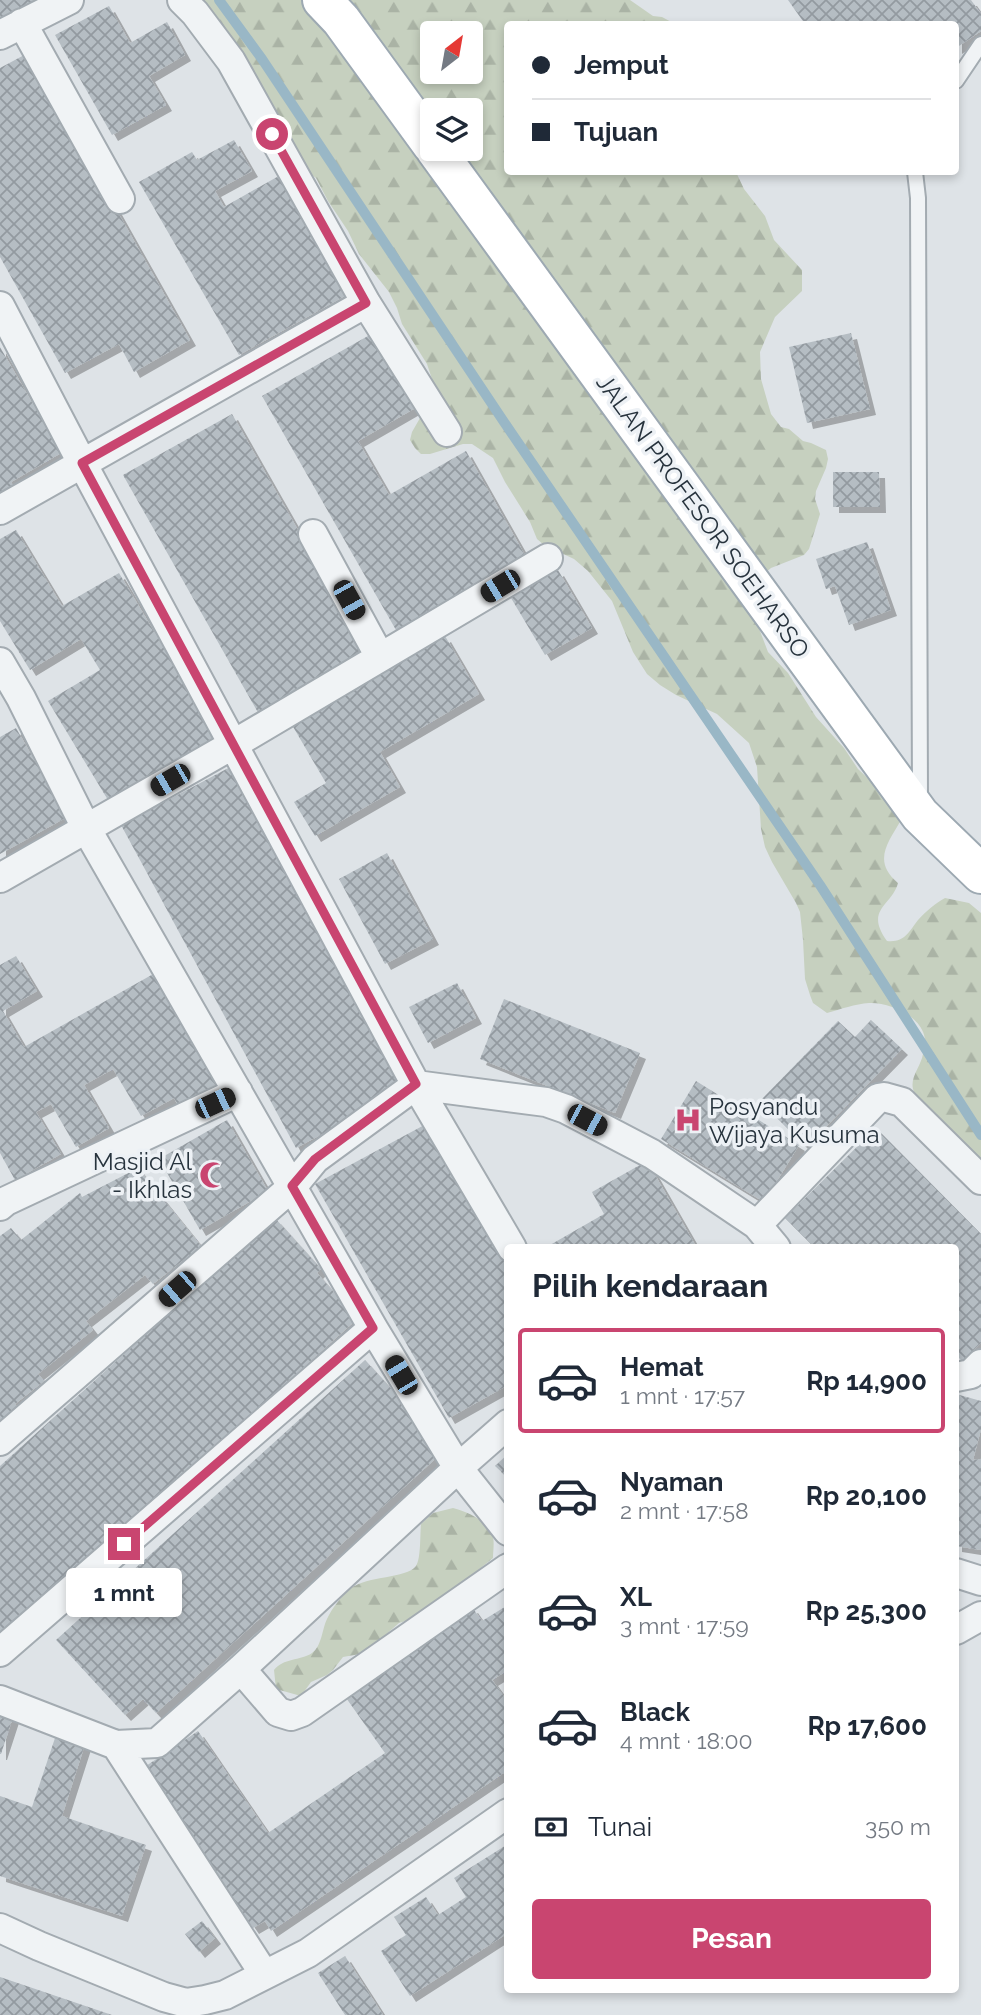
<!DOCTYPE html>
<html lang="id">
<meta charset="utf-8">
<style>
:root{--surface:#fff;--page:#f6f6f7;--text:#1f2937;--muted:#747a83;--line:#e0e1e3;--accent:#c94570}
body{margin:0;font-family:Raleway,sans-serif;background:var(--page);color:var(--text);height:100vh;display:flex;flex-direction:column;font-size:26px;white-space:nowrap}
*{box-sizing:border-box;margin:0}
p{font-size:23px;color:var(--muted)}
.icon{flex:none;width:38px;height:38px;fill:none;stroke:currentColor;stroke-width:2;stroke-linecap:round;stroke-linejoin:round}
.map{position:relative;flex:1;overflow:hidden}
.details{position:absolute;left:504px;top:1244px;width:455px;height:749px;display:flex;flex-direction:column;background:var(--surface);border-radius:7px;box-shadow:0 4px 10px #0003}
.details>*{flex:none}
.hud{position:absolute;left:504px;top:21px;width:455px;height:154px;border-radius:7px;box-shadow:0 4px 10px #0003;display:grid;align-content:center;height:154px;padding:0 28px;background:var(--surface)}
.needle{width:46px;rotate:31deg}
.buttons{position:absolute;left:420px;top:21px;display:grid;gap:14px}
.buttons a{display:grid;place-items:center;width:63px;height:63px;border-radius:7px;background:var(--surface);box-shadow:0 4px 10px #0003;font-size:35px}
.end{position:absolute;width:32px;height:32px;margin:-16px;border:9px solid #c94570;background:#fff;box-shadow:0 0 0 4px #fff}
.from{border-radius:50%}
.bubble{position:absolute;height:49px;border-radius:7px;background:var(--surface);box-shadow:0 4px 10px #0003;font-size:23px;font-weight:700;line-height:49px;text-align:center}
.car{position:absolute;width:21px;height:42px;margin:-21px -10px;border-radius:9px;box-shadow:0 0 5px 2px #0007;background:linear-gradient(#222 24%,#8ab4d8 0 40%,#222 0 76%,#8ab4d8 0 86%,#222 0)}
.hud b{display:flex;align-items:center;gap:24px;height:66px;font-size:26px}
.hud b+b{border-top:2px solid var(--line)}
.hud i{width:18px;height:18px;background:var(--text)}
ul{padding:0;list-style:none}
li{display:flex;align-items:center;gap:21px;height:105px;margin:0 14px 10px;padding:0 14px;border:4px solid transparent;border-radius:7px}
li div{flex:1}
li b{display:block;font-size:26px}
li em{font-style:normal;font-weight:700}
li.on{border-color:var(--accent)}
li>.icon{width:63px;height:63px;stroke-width:1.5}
h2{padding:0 28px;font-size:32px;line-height:84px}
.pay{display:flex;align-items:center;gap:18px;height:77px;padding:0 28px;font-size:26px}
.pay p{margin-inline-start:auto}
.button{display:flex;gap:14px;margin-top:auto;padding:14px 28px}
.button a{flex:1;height:80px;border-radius:7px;background:var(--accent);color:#fff;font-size:28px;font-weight:700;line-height:80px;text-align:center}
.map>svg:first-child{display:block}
</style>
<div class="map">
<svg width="981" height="2015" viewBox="0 0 981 2015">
<defs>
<pattern id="forest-firs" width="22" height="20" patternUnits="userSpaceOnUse" patternTransform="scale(1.75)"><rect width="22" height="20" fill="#c6d0bf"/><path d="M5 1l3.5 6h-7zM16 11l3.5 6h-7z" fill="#aab3a5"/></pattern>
<pattern id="building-cross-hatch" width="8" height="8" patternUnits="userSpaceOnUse" patternTransform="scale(1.75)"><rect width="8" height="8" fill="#b5bdc3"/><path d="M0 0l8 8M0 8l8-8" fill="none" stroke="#939aa0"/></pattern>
<filter id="shadow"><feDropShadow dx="6" dy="6" stdDeviation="0" flood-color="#0004"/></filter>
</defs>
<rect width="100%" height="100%" fill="#dee3e7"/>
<!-- forest -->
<path fill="url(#forest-firs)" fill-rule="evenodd" d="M172 0H630L653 16 662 17 675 24H508V172H736L744 189 765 216 774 240 802 270V291L775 317 760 352 761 379 771 414 781 427 789 429 803 441 811 443 826 450 828 459 826 468 816 491 815 499 820 514 809 549 804 555 771 568 765 573 755 618 768 652 788 673 816 717 844 748 858 769 877 787 901 820C888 843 872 861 898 883 892 906 864 909 887 941 904 943 909 932 918 920 926 911 936 903 945 898L969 903 981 913V1172C965 1154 918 1110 913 1089 910 1077 921 1066 923 1054 925 1047 926 1038 923 1032 916 1014 887 1002 869 1003 855 1004 841 1009 827 1013L813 1003 810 995 805 979 803 940 800 912 796 903 772 862 765 847 761 829 757 767 749 743 717 714 676 695 660 685 647 674 633 652 612 601 588 571 574 559 544 545 537 539 530 522 505 482 493 458 472 444H463L430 454H421L415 448 410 440 412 432 420 418 426 412 433 382 427 364 402 324 397 308 389 292 359 254 348 231 328 201 316 178 274 147ZM432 33H471V72H432ZM432 110H471V149H432Z
M453 1508C467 1512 485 1519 492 1534 495 1540 493 1551 493 1558L472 1575 462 1587 439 1598 422 1616 399 1623 374 1645 360 1654 343 1657 333 1670 327 1675 311 1682 301 1696 276 1689 274 1670C283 1658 300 1661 312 1653 322 1646 322 1629 327 1619 332 1608 341 1597 350 1589 368 1575 406 1579 416 1566 421 1559 420 1534 421 1524L433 1513Z"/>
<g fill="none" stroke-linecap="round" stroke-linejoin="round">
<!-- stream -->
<path stroke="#99b7c6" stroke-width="10" d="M219 0 262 59 504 422 820 885 981 1135"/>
</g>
<!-- building -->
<path fill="url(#building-cross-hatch)" filter="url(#shadow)" d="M0 0H43L0 23Z
M788 0H971L981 14V31L956 48V24H805Z
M109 6 130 43 167 22 185 55 149 76 166 105 112 135 55 35Z
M28 53 190 340 134 372 119 344 65 373 0 257V68Z
M234 140 252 171 215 191 224 207 284 173 352 292 239 355 139 182 192 152 197 160Z
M375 332 417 407 358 441 389 495 466 451 530 564 400 637 262 396Z
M851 333 870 409 807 423 789 347Z
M0 347 61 453 11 482 15 489 0 498Z
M232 414 369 655 260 716 123 475Z
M833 472H879L880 507H833Z
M16 530 62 606 119 573 219 740 111 805 48 701 100 670 81 639 30 670 0 621V539Z
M867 542 891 610 849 625 835 586 826 589 816 559Z
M558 570 592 628 545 655 511 598Z
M445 636 479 694 380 752 400 787 315 836 294 802 326 783 292 725Z
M16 728 67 817 0 854V737Z
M234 765 406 1084 352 1113 354 1117 296 1148 121 825Z
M387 853 433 939 385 964 339 879Z
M16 956 37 991 3 1011 24 1047 155 973 219 1084 179 1107 174 1098 141 1116 113 1069 84 1085 109 1128 76 1147 51 1104 36 1112 61 1154 15 1180 0 1153V965Z
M457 983 476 1018 428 1043 409 1007Z
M504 999 640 1053 615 1113 480 1059Z
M871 1020 902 1049 806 1147 760 1101 838 1021 855 1037Z
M696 1081 799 1145 764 1202 661 1139Z
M227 1120 268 1191 200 1230 159 1159Z
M428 1123 508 1263V1385L449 1418 315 1184Z
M876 1128 981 1234V1343L962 1361 956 1355V1248H815L785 1218Z
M647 1161 697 1248H551L550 1245 604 1214 592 1192Z
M138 1168 201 1246 153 1284 145 1275 86 1321 93 1330 38 1374 44 1381 15 1404 22 1413 0 1430V1236L11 1228 21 1240 80 1193 82 1197Z
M275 1218 321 1269 317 1273 357 1319 0 1640V1466Z
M365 1360 446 1449 156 1713 143 1699 125 1715 56 1640Z
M956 1394 981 1401V1429L973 1460 981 1459V1550L956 1546Z
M508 1454V1478L495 1466Z
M508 1605V1670L492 1680 508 1702V1770L271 1931 265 1921 253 1928 143 1768 198 1731 268 1833 385 1753 344 1695 472 1607 482 1621Z
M0 1713 13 1717 1 1754H0Z
M57 1732 86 1741 62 1816 146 1845 122 1916 0 1876V1796L32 1807Z
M508 1844V1933L410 1996 381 1951 406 1935 394 1917 426 1897 438 1915 466 1897 454 1878Z
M202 1921 215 1938 199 1952 185 1934Z
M345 1956 383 2015H345L318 1973Z
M0 1977 112 2015H0Z"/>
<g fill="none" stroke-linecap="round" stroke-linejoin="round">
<defs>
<path id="lane" d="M956 81 981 44
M915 172 918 198 920 799"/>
<path id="street" d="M182 0 195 13 231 61 366 303 447 432
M22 23 120 199
M0 35 69 0
M0 306 82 463 416 1085 512 1248
M0 510 366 303
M313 534 380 657
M0 662 21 698 86 828 373 1328 458 1468 508 1531
M0 878 234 744 548 558
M0 1206 6 1201 238 1092
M757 1225 878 1098 884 1097 902 1102 981 1180
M956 1377 971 1374 981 1364
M0 1441 292 1187 315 1159 416 1085 546 1102 566 1109 652 1154 757 1225 776 1248
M956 1573 981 1581
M956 1630 981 1616
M0 1652 373 1328
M241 1669 278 1712 291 1716 302 1712 508 1568
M0 1700 116 1745 157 1743 241 1669 458 1468 508 1424
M116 1745 264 1974
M0 1928 39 1946 164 1997 186 2003 205 2000 225 1995 308 1953 508 1813"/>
<path id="primary" d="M322 0 341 20 432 145
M435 149 920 815 981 874"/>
</defs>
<!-- lane casing -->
<use href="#lane" stroke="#a3abb1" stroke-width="18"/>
<!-- street casing -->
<use href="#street" stroke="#a3abb1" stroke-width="32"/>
<!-- primary casing -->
<use href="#primary" stroke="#9da9b2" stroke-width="42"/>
<!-- lane -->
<use href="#lane" stroke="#f0f3f5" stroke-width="14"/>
<!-- street -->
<use href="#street" stroke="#f0f3f5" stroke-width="28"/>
<!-- primary -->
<use href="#primary" stroke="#fff" stroke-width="38"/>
</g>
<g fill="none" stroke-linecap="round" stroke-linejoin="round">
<!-- route -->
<path stroke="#c94570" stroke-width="9" d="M124 1544 373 1328 292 1186 315 1159 416 1084 82 463 366 303 272 134"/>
</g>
<!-- icons -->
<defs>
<symbol id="hospital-bare" viewBox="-9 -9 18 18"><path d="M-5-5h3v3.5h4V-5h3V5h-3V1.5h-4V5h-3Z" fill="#c94570" stroke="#edf1f5" stroke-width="2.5" paint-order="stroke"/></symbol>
<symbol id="mosque-bare" viewBox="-9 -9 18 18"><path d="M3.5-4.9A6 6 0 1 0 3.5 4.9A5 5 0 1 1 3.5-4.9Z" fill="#c94570" stroke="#edf1f5" stroke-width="2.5" paint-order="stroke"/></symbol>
</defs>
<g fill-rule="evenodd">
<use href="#hospital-bare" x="669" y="1101" width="38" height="38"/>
<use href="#mosque-bare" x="194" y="1156" width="38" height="38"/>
</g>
<g text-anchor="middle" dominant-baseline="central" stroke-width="7" stroke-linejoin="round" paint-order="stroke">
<!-- street labels -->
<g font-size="24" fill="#27333d" stroke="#edf1f5">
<text transform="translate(703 516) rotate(54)">JALAN PROFESOR SOEHARSO</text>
</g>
<!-- poi labels -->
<g font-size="24" fill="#27333d" stroke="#edf1f5" text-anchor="start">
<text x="709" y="1106">Posyandu<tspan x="709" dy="28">Wijaya Kusuma</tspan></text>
<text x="192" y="1161" text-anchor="end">Masjid Al<tspan x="192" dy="28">- Ikhlas</tspan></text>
</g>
</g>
</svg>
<div class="buttons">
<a><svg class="needle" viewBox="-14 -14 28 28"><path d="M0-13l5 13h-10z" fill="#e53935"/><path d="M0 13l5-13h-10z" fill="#747a83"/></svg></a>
<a><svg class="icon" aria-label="layers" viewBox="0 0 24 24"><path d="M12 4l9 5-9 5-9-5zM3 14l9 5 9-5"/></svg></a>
</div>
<i class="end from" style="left:272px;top:134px"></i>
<i class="end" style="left:124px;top:1544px"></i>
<div class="bubble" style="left:66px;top:1568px;width:116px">1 mnt</div>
<i class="car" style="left:500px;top:586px;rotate:239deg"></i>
<i class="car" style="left:349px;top:600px;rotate:151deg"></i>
<i class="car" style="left:170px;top:780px;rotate:240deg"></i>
<i class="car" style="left:215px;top:1103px;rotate:65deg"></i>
<i class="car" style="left:587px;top:1120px;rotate:118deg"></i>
<i class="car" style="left:177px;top:1289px;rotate:229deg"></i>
<i class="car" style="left:401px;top:1375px;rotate:329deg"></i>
<div class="hud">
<b><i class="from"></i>Jemput</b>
<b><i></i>Tujuan</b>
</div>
<section class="details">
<h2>Pilih kendaraan</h2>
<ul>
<li class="on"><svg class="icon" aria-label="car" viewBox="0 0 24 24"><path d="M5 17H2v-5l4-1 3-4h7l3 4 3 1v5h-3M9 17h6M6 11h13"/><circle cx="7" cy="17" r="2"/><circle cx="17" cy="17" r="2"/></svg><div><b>Hemat</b><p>1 mnt · 17:57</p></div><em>Rp 14,900</em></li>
<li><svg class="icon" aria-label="car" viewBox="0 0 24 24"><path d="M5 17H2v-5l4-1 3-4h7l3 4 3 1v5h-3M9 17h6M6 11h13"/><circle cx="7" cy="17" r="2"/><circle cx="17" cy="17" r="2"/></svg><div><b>Nyaman</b><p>2 mnt · 17:58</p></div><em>Rp 20,100</em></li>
<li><svg class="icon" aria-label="car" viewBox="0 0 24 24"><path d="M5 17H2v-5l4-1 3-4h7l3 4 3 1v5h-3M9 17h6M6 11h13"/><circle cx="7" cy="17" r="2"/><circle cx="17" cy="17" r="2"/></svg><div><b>XL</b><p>3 mnt · 17:59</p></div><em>Rp 25,300</em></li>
<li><svg class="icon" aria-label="car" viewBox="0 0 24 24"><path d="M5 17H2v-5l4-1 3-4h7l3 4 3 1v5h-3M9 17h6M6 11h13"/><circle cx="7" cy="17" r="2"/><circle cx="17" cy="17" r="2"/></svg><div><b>Black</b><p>4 mnt · 18:00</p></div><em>Rp 17,600</em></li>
</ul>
<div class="pay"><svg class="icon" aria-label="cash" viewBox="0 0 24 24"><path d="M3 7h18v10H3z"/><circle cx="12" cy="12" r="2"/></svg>Tunai<p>350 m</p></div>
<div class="button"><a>Pesan</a></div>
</section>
</div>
